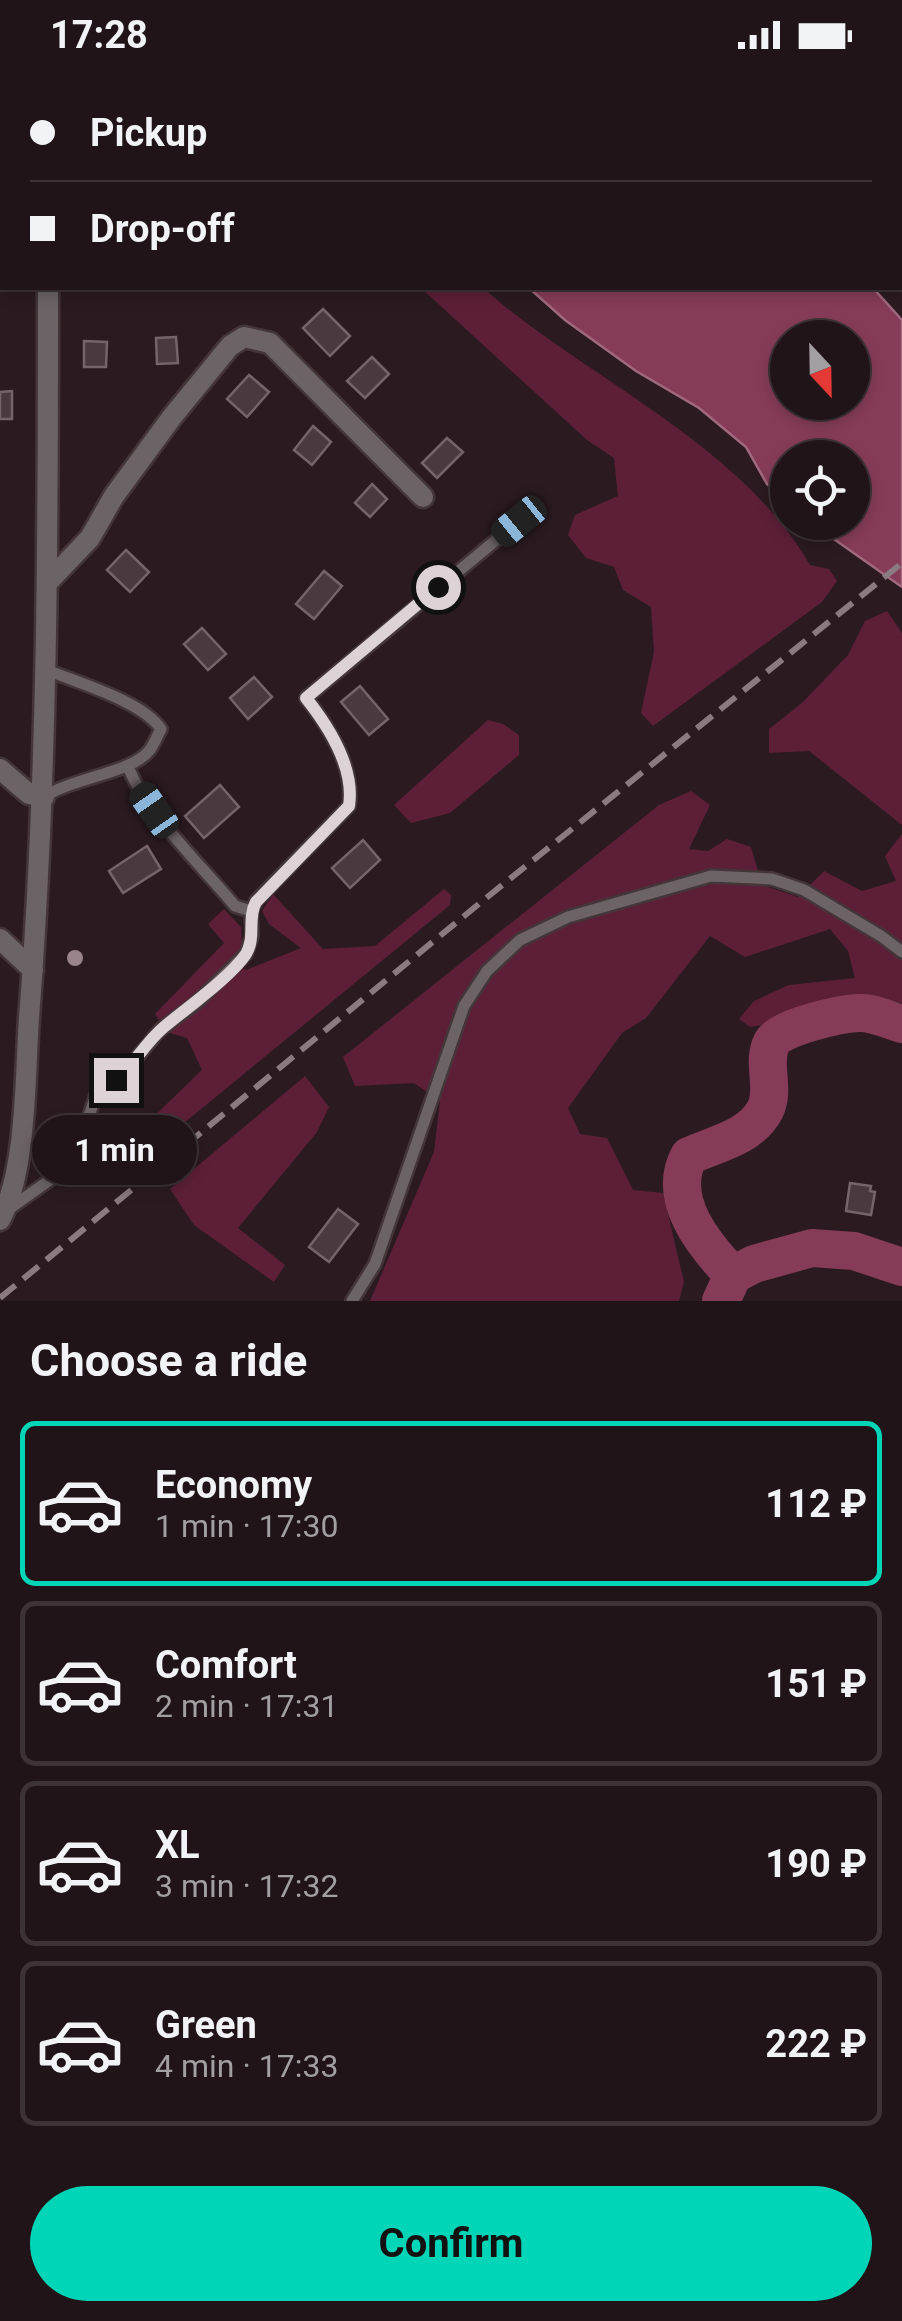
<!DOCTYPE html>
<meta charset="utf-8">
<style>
:root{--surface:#201418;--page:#281d21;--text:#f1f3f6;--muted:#a29ea2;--line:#3d3337;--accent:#00d5b7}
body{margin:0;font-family:Roboto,sans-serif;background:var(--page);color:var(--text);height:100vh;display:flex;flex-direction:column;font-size:38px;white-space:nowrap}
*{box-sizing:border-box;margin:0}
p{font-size:32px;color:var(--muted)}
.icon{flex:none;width:55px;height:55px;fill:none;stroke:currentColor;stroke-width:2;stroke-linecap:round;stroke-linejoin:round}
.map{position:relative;height:1231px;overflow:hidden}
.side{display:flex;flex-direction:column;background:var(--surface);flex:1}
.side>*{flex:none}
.hud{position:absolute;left:0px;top:0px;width:902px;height:220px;box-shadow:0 5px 15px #0003,0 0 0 2px var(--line);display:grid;align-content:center;height:220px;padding:0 30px;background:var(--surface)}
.needle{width:65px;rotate:158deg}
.fabs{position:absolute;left:770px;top:250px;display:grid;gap:20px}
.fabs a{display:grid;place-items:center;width:100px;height:100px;border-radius:50%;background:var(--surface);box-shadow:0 5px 15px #0003,0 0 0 2px var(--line);font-size:50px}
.end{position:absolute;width:45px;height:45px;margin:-22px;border:12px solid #ddd2d6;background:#111;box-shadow:0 0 0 5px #111}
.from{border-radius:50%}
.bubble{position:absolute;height:70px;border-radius:35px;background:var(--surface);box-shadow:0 5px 15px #0003,0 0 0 2px var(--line);font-size:32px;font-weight:700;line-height:70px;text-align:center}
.car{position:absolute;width:30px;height:60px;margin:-30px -15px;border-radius:12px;box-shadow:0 0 8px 2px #0007;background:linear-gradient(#222 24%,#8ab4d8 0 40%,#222 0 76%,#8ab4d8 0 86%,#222 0)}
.hud b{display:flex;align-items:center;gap:35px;height:95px;font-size:38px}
.hud b+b{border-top:2px solid var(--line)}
.hud i{width:25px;height:25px;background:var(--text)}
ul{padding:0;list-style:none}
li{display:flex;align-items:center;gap:30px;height:165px;margin:0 20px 15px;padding:0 10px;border:5px solid var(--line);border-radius:15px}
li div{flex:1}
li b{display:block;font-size:38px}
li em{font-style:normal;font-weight:700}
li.current{border-color:var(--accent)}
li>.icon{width:90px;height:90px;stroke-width:1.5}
h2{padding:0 30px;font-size:45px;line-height:120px}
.button{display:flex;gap:20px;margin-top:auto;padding:20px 30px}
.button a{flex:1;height:115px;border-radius:60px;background:var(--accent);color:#111;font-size:40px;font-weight:700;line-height:115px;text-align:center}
.status{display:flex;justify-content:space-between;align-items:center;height:70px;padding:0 50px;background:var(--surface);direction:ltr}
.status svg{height:28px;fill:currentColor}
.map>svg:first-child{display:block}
</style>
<div class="status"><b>17:28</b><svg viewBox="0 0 49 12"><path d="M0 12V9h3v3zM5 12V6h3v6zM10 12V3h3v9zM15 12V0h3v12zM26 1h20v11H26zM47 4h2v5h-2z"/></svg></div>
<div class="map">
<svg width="902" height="1231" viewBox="0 0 902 1231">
<rect width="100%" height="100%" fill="#2b1b20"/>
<!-- green -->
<path fill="#5d1f38" d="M421 218H483C586 309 739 372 810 495L829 499 837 511 822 532 653 656 641 643 654 582 651 537 623 520 614 497 586 488 568 465 575 445 618 426 614 388 587 370Z
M887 541 902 563V755L809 681 769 683V659L802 633 848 585 865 551Z
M488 650 503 654 519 665V685L450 743 411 753 394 735Z
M691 721 710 735 689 779 708 781 727 769 751 777 762 815 798 827 824 801 862 821 896 811 885 786 902 764V933L859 930 810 947 750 957 739 949 754 931 789 915 855 908 848 881 830 859 745 887 710 866 646 948 622 963 568 1038 580 1064 607 1068 633 1120 663 1123 684 1212 679 1231H370L434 1082 440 1031 414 1013 355 1016 343 987 659 735Z
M444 819 451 825 450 835 151 1080 146 1054 202 1000 187 968 167 962 155 944 224 873 208 854 224 839 241 857 242 878 233 892 246 900 301 878 269 854 262 841 273 824 323 879 375 876Z
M305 1006 329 1037 317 1062 238 1158 285 1195 274 1212 194 1155 170 1119Z"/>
<!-- water -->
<path fill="#863c58" stroke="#a0697e" stroke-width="2.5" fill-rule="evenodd" d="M292 0H606L609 2H293Z
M529 218H873L902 250V517L811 453 852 452V388H788L787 432 767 414 746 377 699 338 636 301 565 250ZM788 268H852V332H788Z"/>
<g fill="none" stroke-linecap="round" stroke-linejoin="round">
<!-- river -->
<path stroke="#863c58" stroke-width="38" d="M733 1205C704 1175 666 1129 689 1086 715 1074 750 1068 765 1040 776 1019 761 993 772 972 780 957 840 944 858 943 872 942 888 950 902 954
M721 1231 733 1205 754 1194 812 1178 854 1181 902 1197"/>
</g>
<!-- building -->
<path fill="#4a393e" stroke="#77646a" stroke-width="2.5" d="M323 239 350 266 330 286 303 258Z
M176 267 178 293 157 294 156 268Z
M84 271 107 272 106 297H84Z
M372 287 389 304 365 328 347 311Z
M249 305 269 322 247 347 227 329Z
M12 321V349H0V322Z
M313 356 331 372 312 395 294 380Z
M447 368 463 382 437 408 422 393Z
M372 414 387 429 370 447 355 433Z
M126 480 149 502 130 522 107 500Z
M324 501 342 516 314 549 296 534Z
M202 558 226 584 208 600 184 574Z
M254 607 272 627 248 649 230 628Z
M360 616 388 649 369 665 341 632Z
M220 715 239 737 204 768 185 746Z
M363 770 380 790 350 818 332 798Z
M147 776 161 799 123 823 109 801Z
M850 1113 871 1116 870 1121 875 1122 871 1145 846 1141Z
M338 1139 358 1154 329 1192 309 1177Z"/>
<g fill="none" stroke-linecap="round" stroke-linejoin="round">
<defs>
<path id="lane" d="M128 696C144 741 204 798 235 836L251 841
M44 727C72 708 131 703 149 681 154 675 157 666 161 659 142 631 78 613 47 600
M9 1139 61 1102 76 1084 96 1025 125 1002 160 960 197 932 246 884 252 866 251 841 256 831 349 736C355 698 329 657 306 628L519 451
M352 1231 375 1194 464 936 487 901 520 870 568 847 711 806 772 809 804 820 881 866 902 882"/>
<path id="street" d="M21 0 24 2
M886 0 887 2
M50 2V0
M900 59 902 67
M48 512 90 468 114 426 172 347 230 276 244 267 270 273 423 427
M0 699 29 724 44 727
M0 869 33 900
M0 1150C27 1101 25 1005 29 948 48 704 48 461 48 218"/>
</defs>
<!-- lane casing -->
<use href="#lane" stroke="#443539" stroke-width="16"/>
<!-- street casing -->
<use href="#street" stroke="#443539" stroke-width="25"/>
<!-- lane -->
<use href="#lane" stroke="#6c6366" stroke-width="11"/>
<!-- street -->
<use href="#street" stroke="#6c6366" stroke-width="20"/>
<!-- rail -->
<path stroke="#897b80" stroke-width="6" stroke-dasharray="20 10" stroke-linecap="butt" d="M0 1228 480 833 902 493"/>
</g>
<!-- trees -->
<circle fill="#98848a" cx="75" cy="888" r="8"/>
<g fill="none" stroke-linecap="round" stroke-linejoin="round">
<!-- route -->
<path stroke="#ddd2d6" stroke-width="12" d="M116 1010C134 994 146 972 164 957 185 939 231 907 246 884 256 868 247 848 256 832L349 736C355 698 329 657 306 628L438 517"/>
</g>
</svg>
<div class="fabs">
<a><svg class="needle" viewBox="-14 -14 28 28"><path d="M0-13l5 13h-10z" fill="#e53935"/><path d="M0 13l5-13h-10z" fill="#a29ea2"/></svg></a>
<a><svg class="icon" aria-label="locate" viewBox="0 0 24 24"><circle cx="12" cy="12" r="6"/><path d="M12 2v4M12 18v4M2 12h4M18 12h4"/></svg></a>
</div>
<i class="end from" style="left:438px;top:517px"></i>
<i class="end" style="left:116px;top:1010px"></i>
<div class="bubble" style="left:32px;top:1045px;width:165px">1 min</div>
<i class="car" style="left:519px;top:451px;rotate:231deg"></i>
<i class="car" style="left:154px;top:740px;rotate:325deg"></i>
<div class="hud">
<b><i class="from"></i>Pickup</b>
<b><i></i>Drop-off</b>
</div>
</div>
<section class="side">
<h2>Choose a ride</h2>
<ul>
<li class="current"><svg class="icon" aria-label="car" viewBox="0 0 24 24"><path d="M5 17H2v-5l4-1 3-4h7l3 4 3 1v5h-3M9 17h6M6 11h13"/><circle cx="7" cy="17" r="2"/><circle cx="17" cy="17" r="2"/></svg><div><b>Economy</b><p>1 min · 17:30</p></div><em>112 ₽</em></li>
<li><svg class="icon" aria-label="car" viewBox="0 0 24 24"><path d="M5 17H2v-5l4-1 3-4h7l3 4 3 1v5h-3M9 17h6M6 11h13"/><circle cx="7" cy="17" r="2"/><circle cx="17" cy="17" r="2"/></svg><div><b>Comfort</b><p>2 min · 17:31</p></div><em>151 ₽</em></li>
<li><svg class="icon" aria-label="car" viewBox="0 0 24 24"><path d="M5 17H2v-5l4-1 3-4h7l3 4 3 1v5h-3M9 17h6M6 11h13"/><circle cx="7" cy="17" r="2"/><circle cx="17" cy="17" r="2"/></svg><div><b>XL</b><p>3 min · 17:32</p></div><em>190 ₽</em></li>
<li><svg class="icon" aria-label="car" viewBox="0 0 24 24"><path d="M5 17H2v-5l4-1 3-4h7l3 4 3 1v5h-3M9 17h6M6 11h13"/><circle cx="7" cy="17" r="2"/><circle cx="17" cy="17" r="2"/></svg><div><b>Green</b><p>4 min · 17:33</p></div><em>222 ₽</em></li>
</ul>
<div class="button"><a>Confirm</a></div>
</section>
